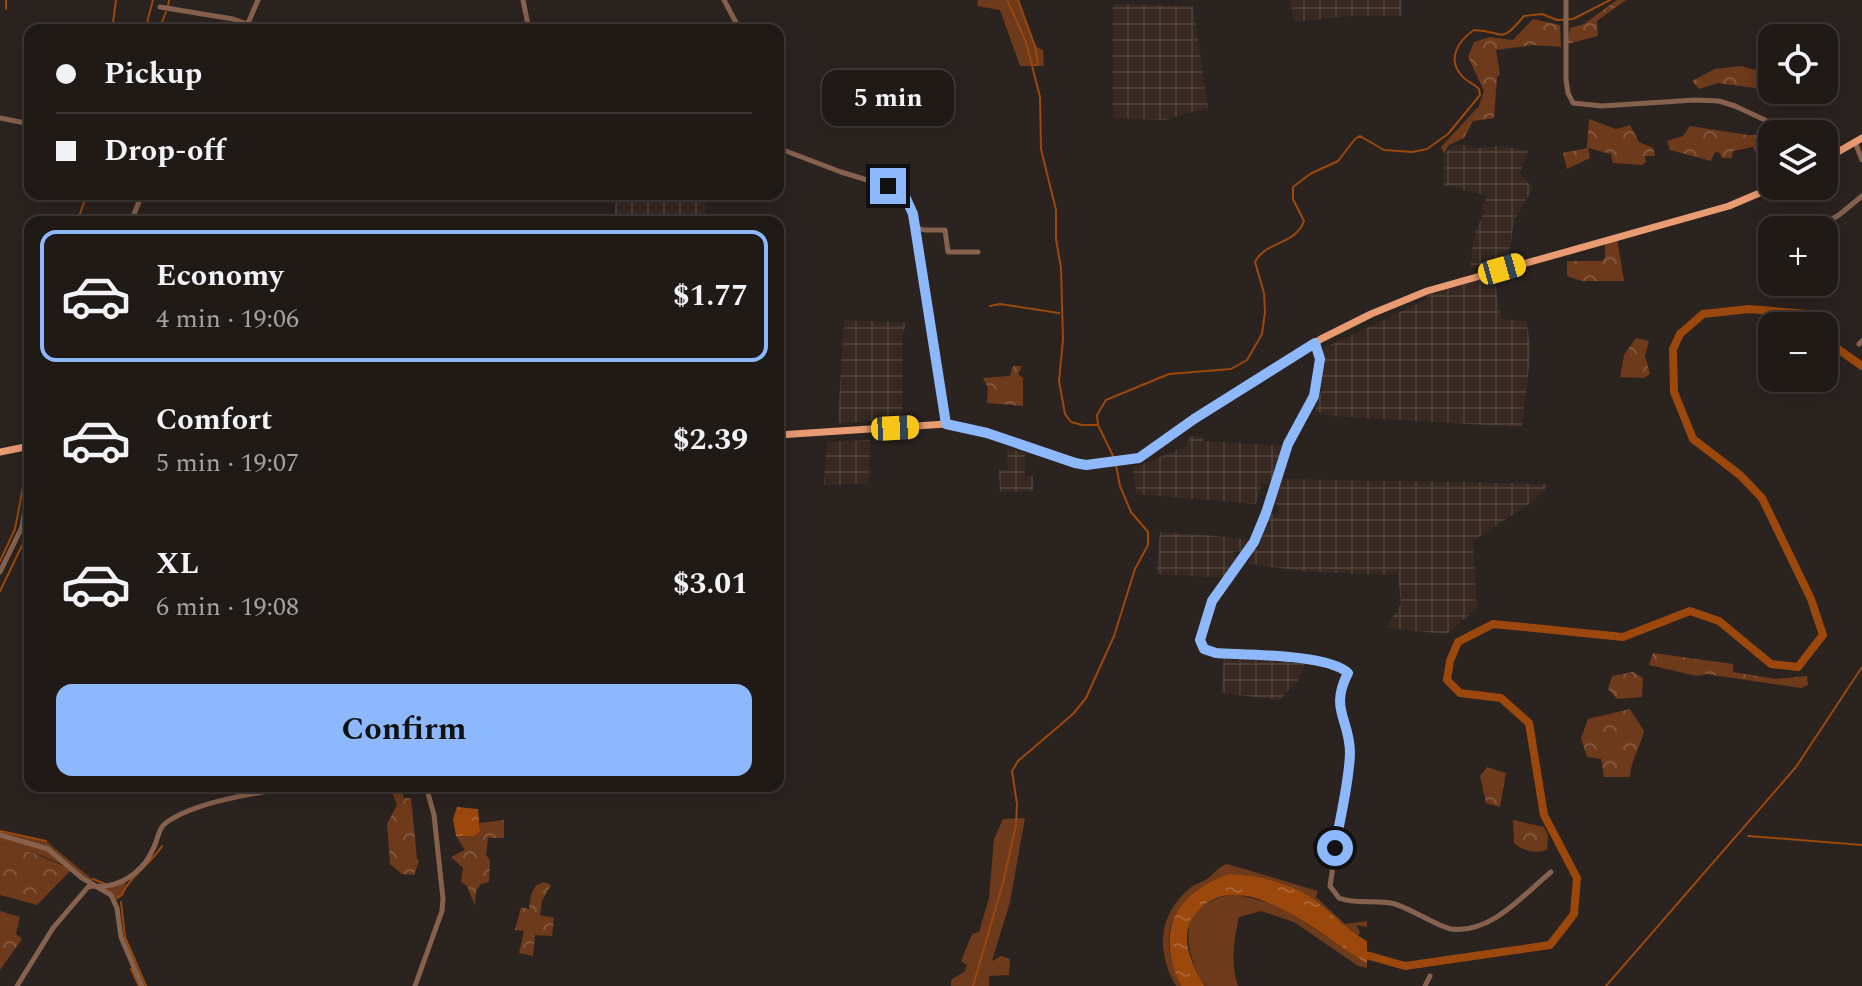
<!DOCTYPE html>
<meta charset="utf-8">
<style>
:root{--surface:#201a17;--page:#2d2724;--text:#f1f3f6;--muted:#a2a1a1;--line:#3d3836;--accent:#8db9fc}
body{margin:0;font-family:Spectral,serif;background:var(--page);color:var(--text);height:100vh;display:flex;flex-direction:column;font-size:30px;white-space:nowrap}
*{box-sizing:border-box;margin:0}
p{font-size:26px;color:var(--muted)}
.icon{flex:none;width:44px;height:44px;fill:none;stroke:currentColor;stroke-width:2;stroke-linecap:round;stroke-linejoin:round}
.map{position:relative;flex:1;overflow:hidden}
.drawer{position:absolute;left:24px;top:216px;width:760px;height:576px;display:flex;flex-direction:column;background:var(--surface);border-radius:16px;box-shadow:0 4px 20px #0003,0 0 0 2px var(--line)}
.drawer>*{flex:none}
.top-card{position:absolute;left:24px;top:24px;width:760px;height:176px;border-radius:16px;box-shadow:0 4px 20px #0003,0 0 0 2px var(--line);display:grid;align-content:center;height:176px;padding:0 32px;background:var(--surface)}
.controls{position:absolute;left:1758px;top:24px;display:grid;gap:16px}
.controls a{display:grid;place-items:center;width:80px;height:80px;border-radius:16px;background:var(--surface);box-shadow:0 4px 20px #0003,0 0 0 2px var(--line);font-size:40px}
.end{position:absolute;width:36px;height:36px;margin:-18px;border:10px solid #8db9fc;background:#111;box-shadow:0 0 0 4px #111}
.from{border-radius:50%}
.bubble{position:absolute;height:56px;border-radius:16px;background:var(--surface);box-shadow:0 4px 20px #0003,0 0 0 2px var(--line);font-size:26px;font-weight:700;line-height:56px;text-align:center}
.car{position:absolute;width:24px;height:48px;margin:-24px -12px;border-radius:10px;box-shadow:0 0 6px 2px #0007;background:linear-gradient(#f5c518 24%,#345 0 40%,#f5c518 0 76%,#345 0 86%,#f5c518 0)}
.top-card b{display:flex;align-items:center;gap:28px;height:76px;font-size:30px}
.top-card b+b{border-top:2px solid var(--line)}
.top-card i{width:20px;height:20px;background:var(--text)}
ul{padding:14px 0 0;list-style:none}
li{display:flex;align-items:center;gap:24px;height:132px;margin:0 16px 12px;padding:0 16px;border:4px solid transparent;border-radius:16px}
li div{flex:1}
li b{display:block;font-size:30px}
li em{font-style:normal;font-weight:700}
li.active{border-color:var(--accent)}
li>.icon{width:72px;height:72px;stroke-width:1.5}
.primary-button{display:flex;gap:16px;margin-top:auto;padding:16px 32px}
.primary-button a{flex:1;height:92px;border-radius:16px;background:var(--accent);color:#111;font-size:32px;font-weight:700;line-height:92px;text-align:center}
.map>svg:first-child{display:block}
</style>
<div class="map">
<svg width="1862" height="986" viewBox="0 0 1862 986">
<defs>
<pattern id="industrial-grid" width="8" height="8" patternUnits="userSpaceOnUse" patternTransform="scale(2)"><rect width="8" height="8" fill="#372922"/><path d="M0 4h8M4 0v8" fill="none" stroke="#4b3e37"/></pattern>
<pattern id="forest-crowns" width="20" height="18" patternUnits="userSpaceOnUse" patternTransform="scale(2)"><rect width="20" height="18" fill="#6e3a1c"/><path d="M2 6a3 3 0 1 1 6 0M12 15a3 3 0 1 1 6 0" fill="none" stroke="#83573d"/></pattern>
<pattern id="water-ripples" width="26" height="14" patternUnits="userSpaceOnUse" patternTransform="scale(2)"><rect width="26" height="14" fill="#9c480d"/><path d="M2 4q2-2 4 0t4 0M15 11q2-2 4 0t4 0" fill="none" stroke="#aa6330"/></pattern>
</defs>
<rect width="100%" height="100%" fill="#2b231f"/>
<!-- industrial -->
<path fill="url(#industrial-grid)" d="M1290 0H1402V16H1349L1294 22Z
M1113 4 1193 6 1208 108 1166 120 1113 118Z
M1457 144 1478 148 1502 146 1528 150 1520 174 1533 188 1514 220 1509 257 1470 268 1474 236 1484 212 1481 208 1488 196 1444 185V153Z
M616 194H705L706 222H614Z
M1494 276 1501 319 1526 321 1531 349 1522 427 1331 416 1315 411 1322 389V349L1425 300 1429 294Z
M844 320 907 323 902 335V420L838 423Z
M1189 436 1203 437V441L1284 446 1278 471 1272 478 1273 485 1262 483 1256 504 1136 494 1133 468 1187 446Z
M870 440 869 484 824 485 827 442Z
M1007 448 1025 453V476H1033V491L1000 492 999 470 1008 469Z
M1281 479 1549 484 1535 500 1473 541 1477 608 1447 634 1385 628 1401 604 1398 575 1310 572 1248 564 1254 549 1258 550 1260 545 1258 540 1268 514H1278L1280 506 1272 502Z
M1160 532 1216 536 1249 540 1242 551 1233 552V556L1237 559 1225 578 1156 574Z
M1224 657 1270 658 1305 663 1298 680 1280 700 1221 693Z"/>
<!-- grass -->
<path fill="#6e3a1c" d="M978 0H1018L1035 46 1043 50 1044 66H1020L1000 10 977 6Z
M1025 818 1010 902 992 961 1001 956 1010 959 1009 975 989 976V986H951V980L965 971 967 965 961 961 972 934 979 932 989 898 994 839 1003 819Z
M0 831 46 841 92 879V884L107 886 124 880 126 884 120 898 115 901C108 891 98 888 89 882 83 879 79 874 73 870 59 861 18 847 0 843Z
M1227 864 1318 891 1316 897 1345 924 1367 921V927L1356 925 1360 932 1358 937 1317 903 1246 875C1232 882 1186 902 1178 912 1161 934 1171 964 1181 986H1176C1156 952 1158 914 1190 888 1195 884 1202 882 1207 879 1215 874 1217 867 1227 864Z
M1235 894 1278 905 1367 963V968L1358 966 1294 922 1261 911 1239 917C1234 941 1230 962 1238 986H1204C1181 944 1177 903 1235 894Z"/>
<!-- forest -->
<path fill="url(#forest-crowns)" d="M1617 0H1626L1597 21 1598 36 1567 44 1570 28 1584 24Z
M1533 19 1560 25 1561 47 1533 45 1496 50 1500 74 1497 77 1494 118 1473 121 1464 138 1449 145 1444 153 1441 147 1479 106 1484 91 1468 57 1474 42 1490 37 1513 40Z
M1741 66 1763 72 1771 79 1769 90 1718 83 1699 89 1692 81 1715 69Z
M1589 119 1616 129 1630 125 1639 142 1653 148 1655 156H1645L1646 162 1642 165 1613 163 1611 154 1588 148 1590 158 1567 169 1563 153 1587 148Z
M1690 126 1748 135H1763L1771 145 1763 149 1764 159H1758L1753 147 1733 151 1732 158H1722L1720 153 1715 152 1711 161 1670 150 1667 141 1683 136Z
M1617 238 1624 281H1582L1567 276V261H1602L1605 258V244Z
M1636 338 1649 341 1645 356 1650 374 1644 378 1620 377 1624 355Z
M1013 366H1022L1018 374 1023 378V406L987 403 988 388 983 378 1010 376Z
M1653 653 1733 664V672L1776 679 1807 676 1808 685 1801 688 1706 674 1697 676 1649 665Z
M1633 672 1643 678 1642 697 1617 699 1608 689 1612 676Z
M1630 709 1644 731C1640 748 1631 759 1630 777H1604L1601 759 1587 757 1581 738 1588 719Z
M1487 767 1506 773 1500 807 1486 803 1480 776Z
M390 786H400L404 798H411L417 859 419 861 414 875 402 874 390 864 387 824 397 805Z
M504 820V838H488L486 855 490 860 489 882 481 884 476 891 475 906 467 886 461 882 463 868 451 857 465 850 456 836H466L480 832V823Z
M1513 820 1544 827 1548 836 1547 850C1535 854 1524 851 1514 843Z
M0 843 20 848 72 869 37 905 0 895Z
M544 882 551 885 542 901 540 915 554 918 552 936 535 935 533 956 519 953 524 931 515 930 521 907 529 909 531 895 536 885Z
M0 911 20 917 16 934 22 939 0 970Z"/>
<!-- water -->
<path fill="url(#water-ripples)" d="M457 807 478 809 480 832 474 836H456L453 819Z
M1229 874C1253 875 1280 881 1302 892 1326 905 1342 928 1367 941V963C1323 939 1237 856 1194 916 1178 939 1193 965 1204 986H1181C1155 932 1174 894 1229 874Z"/>
<g fill="none" stroke-linecap="round" stroke-linejoin="round">
<!-- stream -->
<path stroke="#9c480d" stroke-width="2" d="M1007 0 1026 42 1040 97 1041 149 1056 210V239L1061 268 1063 340 1059 381 1065 414 1071 422 1082 425H1098L1114 458
M1018 0 1035 46 1038 64 1035 65
M168 6 169 0
M6 9V0
M112 30 116 0
M145 30 153 0
M159 30 166 12
M77 222 87 194
M990 306 1000 304 1059 313
M1098 425 1097 415 1106 400 1169 374 1231 369 1247 360 1262 334 1265 312 1264 293 1255 262C1265 241 1296 245 1304 221L1293 199V187L1310 174 1338 161 1355 139 1360 136 1384 150 1412 152 1427 149 1448 134 1480 95 1479 89C1474 84 1466 81 1462 76 1446 59 1459 40 1474 30 1505 31 1499 46 1524 16L1542 14 1557 20 1573 19 1610 0
M27 525 30 524
M0 561 15 529 27 466
M0 591 30 529
M0 831 46 841
M1748 836 1862 845
M93 879 105 884
M118 897 122 895C128 878 151 864 162 846
M121 902 125 937 146 986
M131 969 139 986
M973 986 1003 883 1016 825 1017 804 1012 771 1018 761 1073 714 1086 698 1114 636 1135 569 1148 545V532L1131 512 1120 486 1116 465
M1606 986 1796 767 1862 667"/>
<!-- river -->
<path stroke="#9c480d" stroke-width="8" d="M1824 333 1835 347 1862 366
M1359 953 1405 966 1550 945 1574 914 1577 878 1544 815 1529 723 1501 698 1460 693 1447 680 1450 661 1458 642 1493 624 1623 637 1690 611 1719 621 1771 664 1798 667 1823 635 1811 599 1762 498 1740 475 1693 439 1674 392 1673 349 1680 334 1703 314 1749 309 1808 314 1819 326"/>
<!-- minor -->
<path stroke="#86614d" stroke-width="5" d="M523 0 529 30
M724 0 740 30
M1566 0V80L1568 93 1573 103 1602 106 1695 100 1719 101 1735 106 1795 134
M160 7 233 19 248 24
M245 30 258 0
M778 103 783 128 782 149
M0 118 30 124
M1855 142 1862 160
M1824 146 1838 151
M778 148 841 172 900 190 904 194 913 214 946 424
M131 222 142 194
M915 227 924 230H945L948 252H978
M1813 230 1839 215 1862 196
M1315 343 1320 359 1314 396 1288 444 1266 513 1254 542 1212 601 1200 640 1204 649 1216 653C1246 655 1328 654 1348 673 1331 708 1348 721 1350 756L1330 886 1339 898C1356 905 1377 899 1395 904 1411 909 1439 927 1451 929 1491 934 1523 895 1551 872
M1859 344 1862 341
M0 572 22 527 30 479
M0 835 48 849 82 878 111 895 117 908 121 937 142 986
M17 986 53 928 88 887C95 885 99 887 106 886 127 883 145 868 153 849 158 840 158 828 167 822 199 800 260 793 298 786
M415 986 442 911 443 899 434 815 426 786
M1425 986 1430 976"/>
<!-- major -->
<path stroke="#e99b71" stroke-width="7" d="M1824 160 1862 138
M778 435 946 424 987 433 1086 465 1139 458 1194 419 1321 339 1371 314 1427 291 1729 206 1776 186
M0 452 30 446"/>
</g>
<g fill="none" stroke-linecap="round" stroke-linejoin="round">
<!-- route -->
<path stroke="#8db9fc" stroke-width="10" d="M888 186 904 194 913 214 946 424 987 433 1075 463 1086 465 1139 458 1194 419 1315 343 1320 359 1314 396 1288 444 1266 513 1254 542 1212 601 1200 640 1204 649 1216 653C1246 655 1328 654 1348 673 1329 710 1350 719 1350 753 1349 784 1340 817 1335 848"/>
</g>
</svg>
<div class="controls">
<a><svg class="icon" aria-label="locate" viewBox="0 0 24 24"><circle cx="12" cy="12" r="6"/><path d="M12 2v4M12 18v4M2 12h4M18 12h4"/></svg></a>
<a><svg class="icon" aria-label="layers" viewBox="0 0 24 24"><path d="M12 4l9 5-9 5-9-5zM3 14l9 5 9-5"/></svg></a>
<a>+</a>
<a>−</a>
</div>
<i class="end from" style="left:1335px;top:848px"></i>
<i class="end" style="left:888px;top:186px"></i>
<div class="bubble" style="left:822px;top:70px;width:132px">5 min</div>
<i class="car" style="left:1502px;top:269px;rotate:74deg"></i>
<i class="car" style="left:895px;top:428px;rotate:87deg"></i>
<div class="top-card">
<b><i class="from"></i>Pickup</b>
<b><i></i>Drop-off</b>
</div>
<section class="drawer">
<ul>
<li class="active"><svg class="icon" aria-label="car" viewBox="0 0 24 24"><path d="M5 17H2v-5l4-1 3-4h7l3 4 3 1v5h-3M9 17h6M6 11h13"/><circle cx="7" cy="17" r="2"/><circle cx="17" cy="17" r="2"/></svg><div><b>Economy</b><p>4 min · 19:06</p></div><em>$1.77</em></li>
<li><svg class="icon" aria-label="car" viewBox="0 0 24 24"><path d="M5 17H2v-5l4-1 3-4h7l3 4 3 1v5h-3M9 17h6M6 11h13"/><circle cx="7" cy="17" r="2"/><circle cx="17" cy="17" r="2"/></svg><div><b>Comfort</b><p>5 min · 19:07</p></div><em>$2.39</em></li>
<li><svg class="icon" aria-label="car" viewBox="0 0 24 24"><path d="M5 17H2v-5l4-1 3-4h7l3 4 3 1v5h-3M9 17h6M6 11h13"/><circle cx="7" cy="17" r="2"/><circle cx="17" cy="17" r="2"/></svg><div><b>XL</b><p>6 min · 19:08</p></div><em>$3.01</em></li>
</ul>
<div class="primary-button"><a>Confirm</a></div>
</section>
</div>
